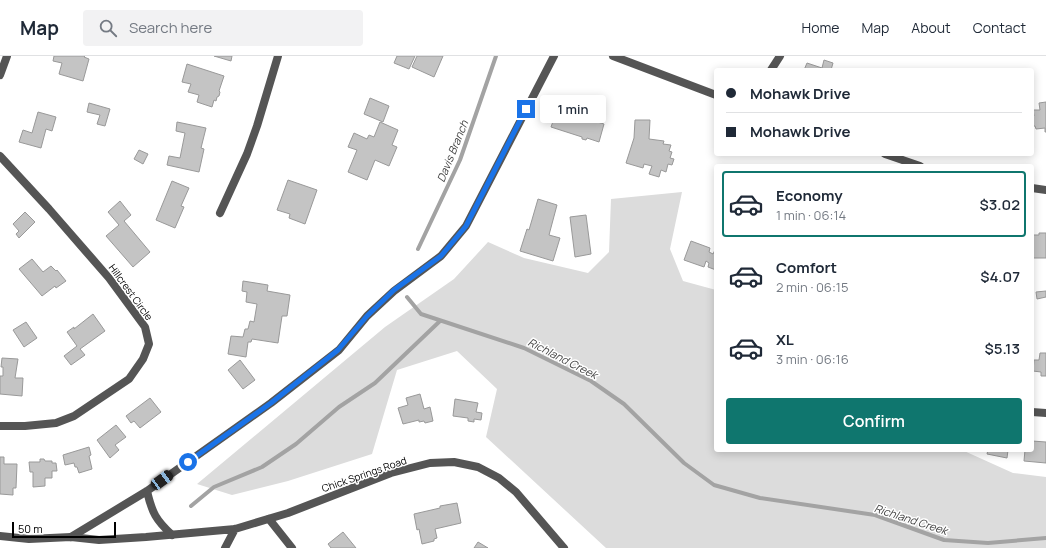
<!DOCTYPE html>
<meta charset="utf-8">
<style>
:root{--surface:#fff;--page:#f2f2f3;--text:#1f2937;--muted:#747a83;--line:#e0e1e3;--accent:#0f766e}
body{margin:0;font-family:Manrope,sans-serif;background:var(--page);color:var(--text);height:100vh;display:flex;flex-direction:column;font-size:15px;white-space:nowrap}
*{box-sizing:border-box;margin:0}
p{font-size:13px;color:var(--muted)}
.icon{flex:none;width:22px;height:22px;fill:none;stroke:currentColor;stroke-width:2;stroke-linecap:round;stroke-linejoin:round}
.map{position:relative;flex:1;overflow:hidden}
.drawer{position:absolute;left:714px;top:108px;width:320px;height:288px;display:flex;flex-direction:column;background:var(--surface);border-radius:4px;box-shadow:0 2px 10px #0003}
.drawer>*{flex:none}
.top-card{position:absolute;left:714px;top:12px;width:320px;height:88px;border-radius:4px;box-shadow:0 2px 10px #0003;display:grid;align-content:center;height:88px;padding:0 12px;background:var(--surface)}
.scale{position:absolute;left:12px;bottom:10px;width:104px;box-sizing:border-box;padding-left:4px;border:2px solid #000;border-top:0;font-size:11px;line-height:14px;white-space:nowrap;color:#000;-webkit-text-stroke:3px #fff;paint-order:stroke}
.end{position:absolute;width:18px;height:18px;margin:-9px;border:5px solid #1a73e8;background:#fff;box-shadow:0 0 0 2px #fff}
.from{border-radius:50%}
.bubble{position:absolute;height:28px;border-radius:4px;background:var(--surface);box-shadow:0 2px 10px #0003;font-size:13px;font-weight:600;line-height:28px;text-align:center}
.car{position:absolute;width:12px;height:24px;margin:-12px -6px;border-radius:5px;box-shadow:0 0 3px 1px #0007;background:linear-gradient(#222 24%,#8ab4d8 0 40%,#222 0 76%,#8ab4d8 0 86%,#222 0)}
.top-card b{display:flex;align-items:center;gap:14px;height:38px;font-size:15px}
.top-card b+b{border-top:1px solid var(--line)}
.top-card i{width:10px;height:10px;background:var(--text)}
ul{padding:7px 0 0;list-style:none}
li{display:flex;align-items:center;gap:12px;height:66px;margin:0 8px 6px;padding:0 4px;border:2px solid transparent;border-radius:4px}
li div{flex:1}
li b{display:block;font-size:15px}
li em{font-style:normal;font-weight:600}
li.selected{border-color:var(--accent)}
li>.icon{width:36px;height:36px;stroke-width:1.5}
.cta{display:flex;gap:8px;margin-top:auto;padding:8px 12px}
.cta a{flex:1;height:46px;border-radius:4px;background:var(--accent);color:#fff;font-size:16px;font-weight:600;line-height:46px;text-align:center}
header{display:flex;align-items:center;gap:24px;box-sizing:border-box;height:56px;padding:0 20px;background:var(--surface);border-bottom:1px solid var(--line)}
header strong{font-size:19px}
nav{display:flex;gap:22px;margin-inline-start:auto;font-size:14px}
.search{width:280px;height:36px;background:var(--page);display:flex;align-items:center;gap:10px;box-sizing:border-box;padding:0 14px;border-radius:4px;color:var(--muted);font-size:15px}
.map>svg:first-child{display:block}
</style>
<header>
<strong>Map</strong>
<div class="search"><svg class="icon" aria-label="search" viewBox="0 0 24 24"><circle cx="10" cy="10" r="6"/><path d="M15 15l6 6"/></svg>Search here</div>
<nav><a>Home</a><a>Map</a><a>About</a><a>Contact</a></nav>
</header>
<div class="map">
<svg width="1046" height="492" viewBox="0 0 1046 492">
<rect width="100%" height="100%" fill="#fff"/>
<!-- green -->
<path fill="#dcdcdc" d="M682 136 670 193 683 225 716 234V394H962L1013 417 1046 421V492H606L486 381 497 333 457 295 397 314 372 398 288 425 232 439 197 428 385 271 454 223 488 186 524 202 588 217 609 196 611 143Z"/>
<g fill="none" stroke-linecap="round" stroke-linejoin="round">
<!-- stream -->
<path stroke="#a3a3a3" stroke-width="4" d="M418 193 460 104 496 0
M407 241 421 258 524 292 591 325 624 348 684 407 714 429 760 442 875 459 944 484 988 487 1046 482
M191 450 214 431 262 411 296 388 339 351 375 327 440 265"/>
</g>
<!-- building -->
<path fill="#c4c4c4" stroke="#999" d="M54 0H85L84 1 89 3 83 25 59 18 62 7 53 5Z
M214 0H232L231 5Z
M397 0H415L409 13 394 7Z
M417 0H443L434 21 412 11Z
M824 4 833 7 831 14H804L807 7 822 12Z
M187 8 224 20 219 35 220 36 219 40 217 41 216 45 214 44 212 51 197 46 199 39 188 36 191 28 182 26Z
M370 42 389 50 383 66 364 58Z
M1046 46V76H1045V72L1036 73 1035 70H1032V60H1034L1033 54H1040L1039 47Z
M89 47 110 53 105 70 97 68 100 59 87 56Z
M38 56 56 61 52 75 46 73 41 92 19 86 23 74 32 77Z
M556 57 570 62 571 58 583 61V60L586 61 587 60 595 62 594 65 604 68 599 86 587 82 586 84 582 83V81L551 71Z
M635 64H650L649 83 664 85 663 88 671 89 669 95 672 96 670 102 674 103 672 109 668 108 666 116 661 114 659 121 649 118 652 110 644 108 643 112 626 107 634 82Z
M177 66 206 72 201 92 204 93 199 116 167 109 169 100 180 102 185 77 176 75Z
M380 66 398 74 392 89 397 91 389 110 375 104 367 124 348 116 357 94 348 91 354 77 367 83 369 79 374 81Z
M139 94 148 98 143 108 134 103Z
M288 124 317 134 305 168 289 162 290 158 277 154Z
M172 125 189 132 181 150 184 151 175 172 156 164Z
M538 143 557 149 549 179 560 182 553 205 520 195 527 173 529 174Z
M120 145 131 159 124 165 150 196 133 211 106 180 119 169 108 156Z
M25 156 35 166 19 182 16 178 19 175 13 168Z
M586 159 591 198 575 201 570 161Z
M1039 177H1046V202H1032L1033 179H1039Z
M691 185 710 192 709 196 713 198 715 194H716V214L708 211 709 207 706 205 704 211 684 204Z
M32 203 43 216 51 210 56 215 57 214 66 225 56 232 55 230 42 240 19 213Z
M243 225 268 229 267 235 290 239 287 260H282L278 287 252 283 251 286H248L246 301 228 298 231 280 243 281 245 273H248L250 265 254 266 257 248 246 246 247 236 242 235Z
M1046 235V241L1037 243 1036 236Z
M93 258 105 275 80 293 85 299 71 309 64 300 77 290 67 276 74 271V273Z
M26 266 37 282 24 291 13 274Z
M1040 297H1046V320H1041V316L1033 315 1034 304H1039Z
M2 302 18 303 15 322H23L22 340 0 338V320H3V311H1Z
M240 304 255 324 243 333 228 314Z
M420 338 424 353 430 351 433 365 425 367 424 365 419 366V364L403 368 398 352 408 349 406 342Z
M150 342 161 356 140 372 134 365 131 367 126 360Z
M455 343 478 347 476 356 482 357 481 364 474 363V366L468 365V362L453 360Z
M116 369 126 381 115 389 119 394 110 402 97 384Z
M1032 385 1046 386V407L1024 405 1025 394H1032Z
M89 391 91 399 89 400 92 413 79 417 77 411H75L74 407 65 409 63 399Z
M988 394H1008L1007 402 987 398Z
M0 401H4V408H17L16 432H13V439L0 438Z
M40 403H44L45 405H52V407H56L57 415H52V422H45V430L33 431V416H30L29 406H40Z
M457 447 461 467 435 473 437 482 434 483V485L422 488 419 473 417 474 414 458 440 452V450Z
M343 476 356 492H331L328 488Z
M478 486 488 492H474Z"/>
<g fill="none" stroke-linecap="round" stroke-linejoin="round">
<!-- minor -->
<path stroke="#555" stroke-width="8" d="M613 0 716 39
M771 14 780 0
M0 19 7 0
M885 98 920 110
M0 100 49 153 109 222 145 271 149 288 143 303 129 323 74 360 56 367 25 370H0
M1032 132 1046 134
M220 157 247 98 257 70 278 0
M1032 356 1046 357
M147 435C152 457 156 464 172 479
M269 463 292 492
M71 481 147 435 271 347 339 294 367 260 394 235 441 200 466 170 554 0"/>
<!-- tertiary -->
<path stroke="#555" stroke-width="8" d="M0 480 29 483 71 481 99 484 146 481 235 473 288 457 391 417 430 407 454 406 478 411 499 422 516 436 564 492
M225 492 235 473"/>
</g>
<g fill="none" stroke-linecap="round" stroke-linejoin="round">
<!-- route -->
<path stroke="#1a73e8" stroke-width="5" d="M188 406 271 347 338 294 367 260 394 234 441 200 466 170 526 53"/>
</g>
<g text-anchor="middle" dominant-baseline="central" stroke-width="3" stroke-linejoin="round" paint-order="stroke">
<!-- street labels -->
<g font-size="10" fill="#000" stroke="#fff">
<text transform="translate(131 236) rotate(54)">Hillcrest Circle</text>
<text transform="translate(364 418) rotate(-19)">Chick Springs Road</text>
</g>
<!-- water labels -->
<g font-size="11" font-style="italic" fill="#444" stroke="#fff">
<text transform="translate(452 95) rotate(-68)">Davis Branch</text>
<text transform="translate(563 302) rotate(27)">Richland Creek</text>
<text transform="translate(911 463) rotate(18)">Richland Creek</text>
</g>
</g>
</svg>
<div class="scale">50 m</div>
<i class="end from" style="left:188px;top:406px"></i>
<i class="end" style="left:526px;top:53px"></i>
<div class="bubble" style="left:540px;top:39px;width:66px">1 min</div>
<i class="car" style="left:162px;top:424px;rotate:54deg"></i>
<div class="top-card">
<b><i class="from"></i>Mohawk Drive</b>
<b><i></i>Mohawk Drive</b>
</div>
<section class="drawer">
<ul>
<li class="selected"><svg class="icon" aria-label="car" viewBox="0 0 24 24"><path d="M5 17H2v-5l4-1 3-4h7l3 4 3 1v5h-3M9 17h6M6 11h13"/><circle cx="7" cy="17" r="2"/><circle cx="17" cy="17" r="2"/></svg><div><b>Economy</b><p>1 min · 06:14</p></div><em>$3.02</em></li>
<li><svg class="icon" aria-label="car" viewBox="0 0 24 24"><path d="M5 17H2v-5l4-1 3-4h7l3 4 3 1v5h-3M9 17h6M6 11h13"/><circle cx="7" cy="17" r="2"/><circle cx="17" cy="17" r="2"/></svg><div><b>Comfort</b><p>2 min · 06:15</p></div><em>$4.07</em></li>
<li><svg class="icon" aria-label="car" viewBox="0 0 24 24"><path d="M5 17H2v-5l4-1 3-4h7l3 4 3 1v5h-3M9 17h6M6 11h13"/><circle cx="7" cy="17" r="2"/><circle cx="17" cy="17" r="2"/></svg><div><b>XL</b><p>3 min · 06:16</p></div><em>$5.13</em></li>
</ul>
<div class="cta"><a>Confirm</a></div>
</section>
</div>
